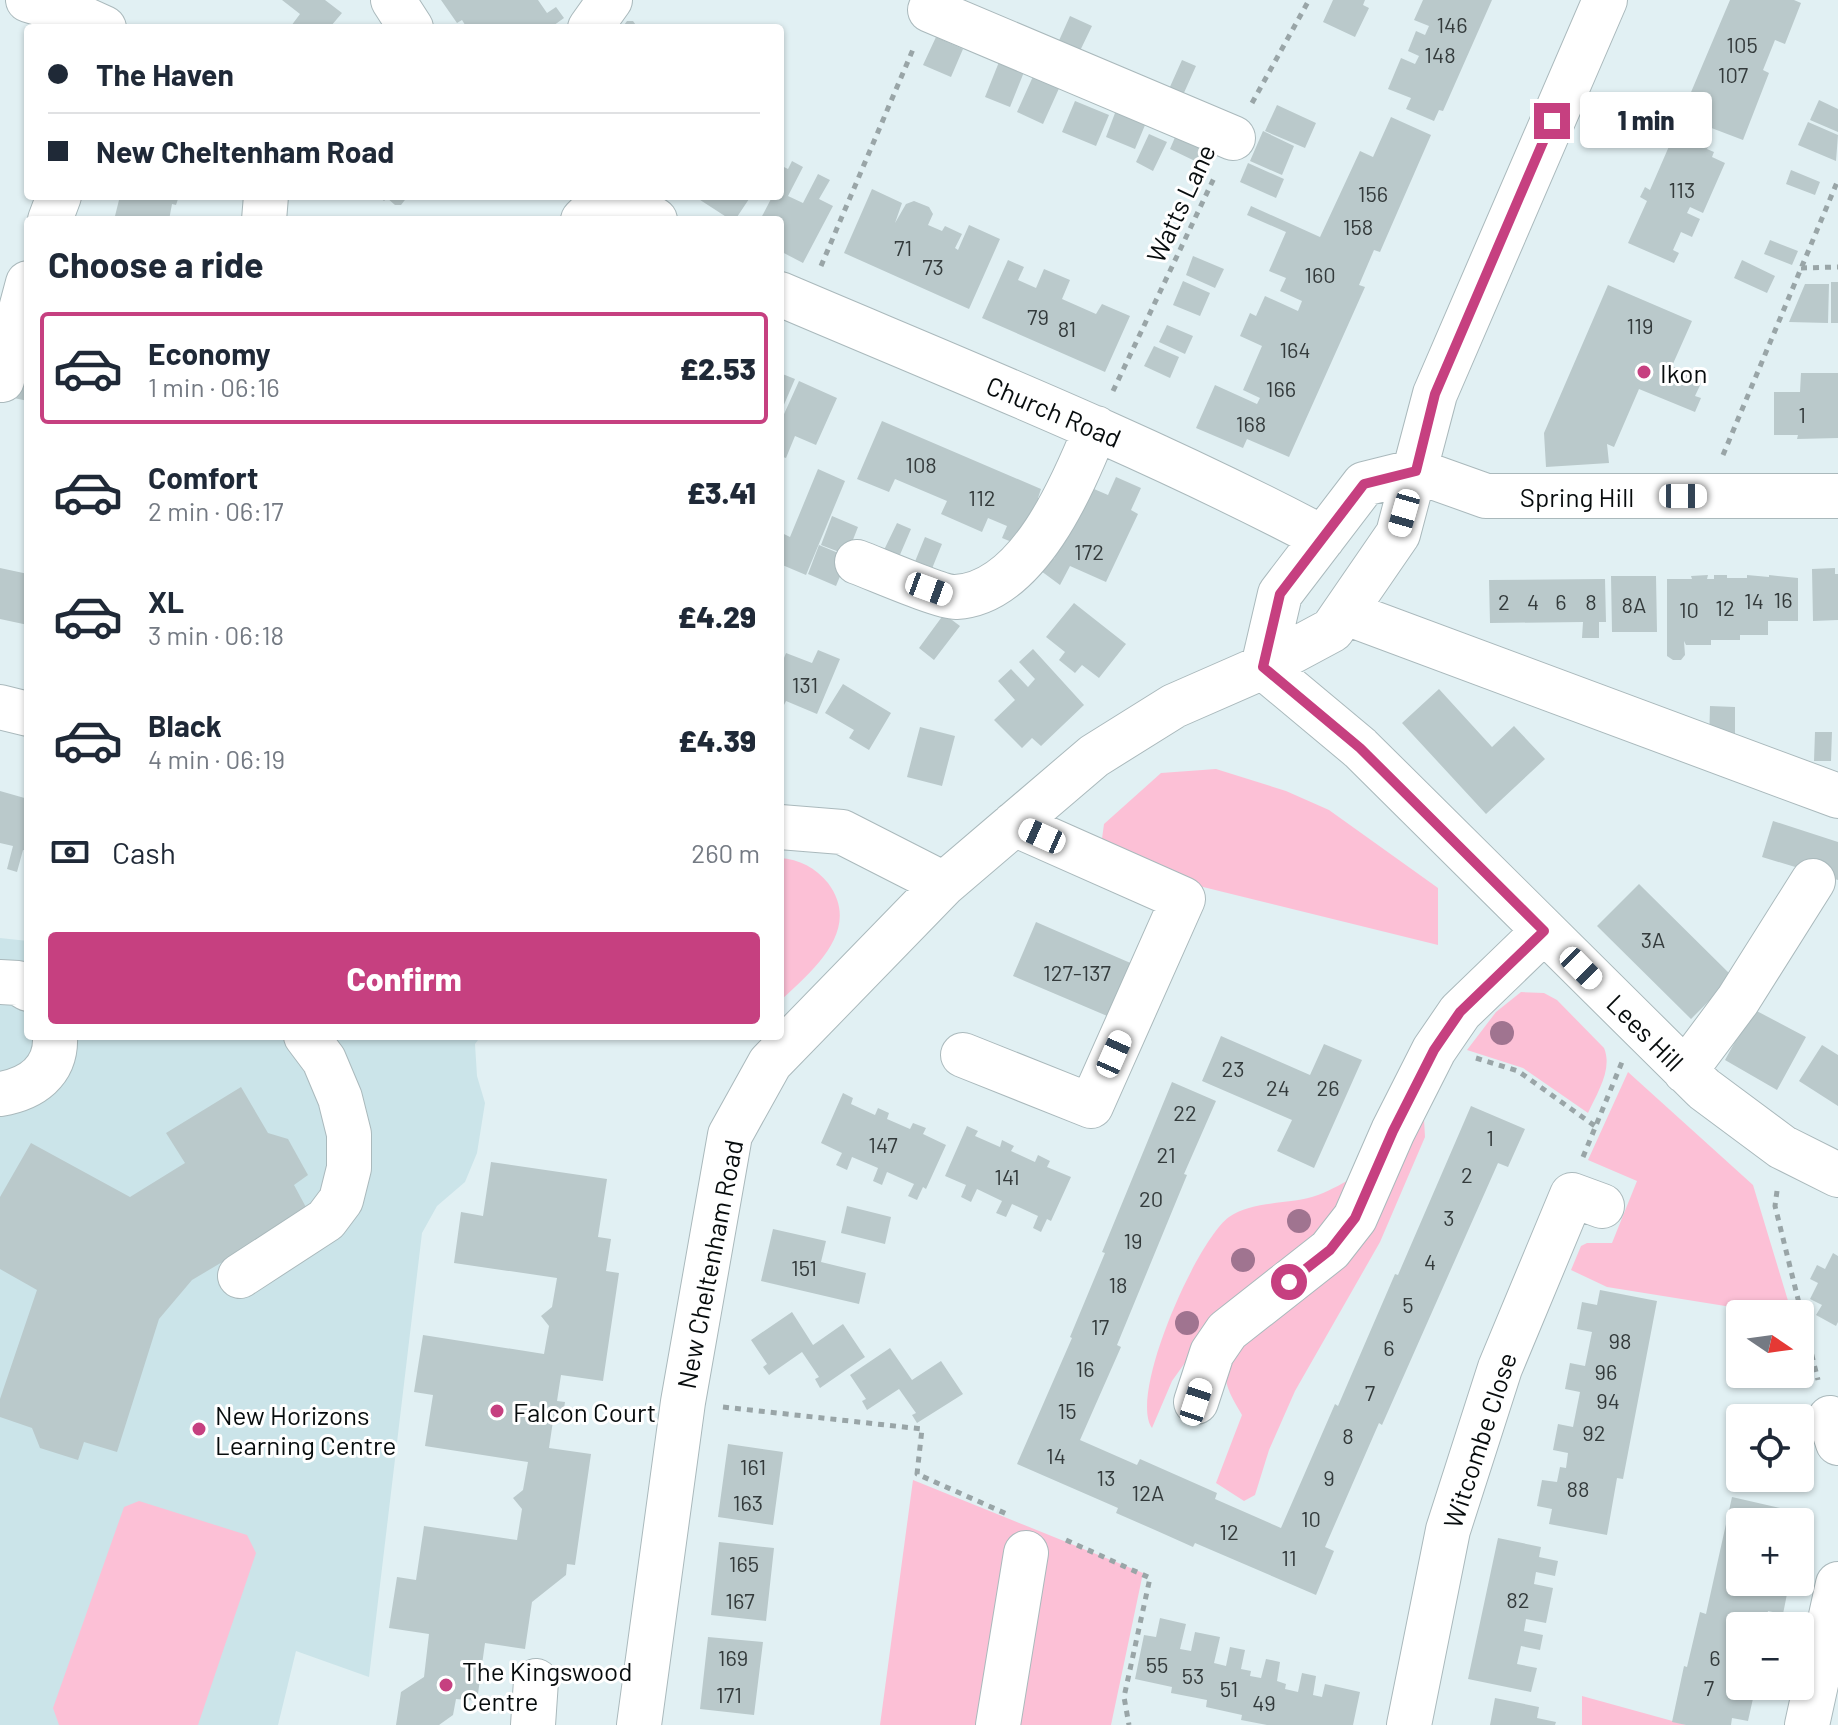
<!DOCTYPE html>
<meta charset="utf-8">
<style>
:root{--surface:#fff;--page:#f6f6f7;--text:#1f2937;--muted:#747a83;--line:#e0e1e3;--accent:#c64080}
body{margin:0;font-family:Barlow,sans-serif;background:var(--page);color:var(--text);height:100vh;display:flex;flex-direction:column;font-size:30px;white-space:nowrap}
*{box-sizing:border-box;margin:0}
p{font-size:26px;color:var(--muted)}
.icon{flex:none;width:44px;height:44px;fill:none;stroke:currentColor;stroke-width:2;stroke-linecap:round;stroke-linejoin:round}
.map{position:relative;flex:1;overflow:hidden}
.sheet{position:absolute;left:24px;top:216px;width:760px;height:824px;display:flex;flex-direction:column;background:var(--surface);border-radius:8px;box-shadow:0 2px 6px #0004}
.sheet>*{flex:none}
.hud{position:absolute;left:24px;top:24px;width:760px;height:176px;border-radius:8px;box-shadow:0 2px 6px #0004;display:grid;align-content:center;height:176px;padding:0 24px;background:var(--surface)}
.needle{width:52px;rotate:103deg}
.tools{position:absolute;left:1726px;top:1300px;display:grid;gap:16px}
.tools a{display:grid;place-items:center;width:88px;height:88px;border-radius:8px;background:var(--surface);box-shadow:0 2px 6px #0004;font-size:40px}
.end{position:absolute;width:36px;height:36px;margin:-18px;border:10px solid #c64080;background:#fff;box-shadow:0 0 0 4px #fff}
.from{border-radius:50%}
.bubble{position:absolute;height:56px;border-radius:8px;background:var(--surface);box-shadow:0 2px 6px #0004;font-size:26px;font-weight:800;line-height:56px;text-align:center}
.car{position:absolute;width:24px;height:48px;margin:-24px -12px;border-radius:10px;box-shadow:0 0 6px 2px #0007;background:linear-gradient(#fff 24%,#345 0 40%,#fff 0 76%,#345 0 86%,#fff 0)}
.hud b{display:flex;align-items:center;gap:28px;height:76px;font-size:30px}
.hud b+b{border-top:2px solid var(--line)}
.hud i{width:20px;height:20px;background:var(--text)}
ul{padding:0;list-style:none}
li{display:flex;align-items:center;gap:24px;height:112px;margin:0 16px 12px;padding:0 8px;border:4px solid transparent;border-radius:8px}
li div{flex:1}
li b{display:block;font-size:30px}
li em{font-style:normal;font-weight:800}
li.current{border-color:var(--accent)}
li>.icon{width:72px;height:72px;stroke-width:1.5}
h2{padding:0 24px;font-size:36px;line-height:96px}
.pay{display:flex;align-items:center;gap:20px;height:88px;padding:0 24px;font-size:30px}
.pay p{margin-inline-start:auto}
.button{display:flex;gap:16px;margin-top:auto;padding:16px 24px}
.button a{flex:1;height:92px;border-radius:8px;background:var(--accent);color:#fff;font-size:32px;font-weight:800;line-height:92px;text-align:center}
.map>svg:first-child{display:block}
</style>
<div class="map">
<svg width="1838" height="1725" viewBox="0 0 1838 1725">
<rect width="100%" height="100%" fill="#e1f0f3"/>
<!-- built -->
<path fill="#cbe4e9" d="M0 938 28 941V1036H481L475 1044 477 1076 485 1103 477 1153 465 1182 437 1206 422 1233 369 1677 296 1651 278 1725H0Z"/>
<!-- green -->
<path fill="#fcc0d6" d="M1216 769 1286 791 1329 810 1438 888V945L1199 886 1101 846 1104 824 1161 773Z
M780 858C799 859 816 868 828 883 863 930 812 971 780 1001Z
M1521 992 1544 993 1557 1000 1604 1048C1613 1069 1597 1093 1588 1113L1523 1068 1467 1050 1496 1012Z
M1628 1072 1753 1185 1789 1304 1775 1314 1607 1287 1571 1270 1581 1246 1587 1243H1612L1637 1181 1588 1160Z
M1424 1119 1425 1137 1380 1242 1295 1391 1269 1450 1255 1495 1244 1501 1216 1483 1242 1415C1232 1398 1223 1384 1225 1364Z
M1357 1176 1339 1213 1204 1336 1172 1381 1152 1428C1128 1395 1197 1240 1229 1217 1252 1200 1292 1205 1318 1195 1332 1190 1344 1182 1357 1176Z
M913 1480 1143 1573 1111 1725H880Z
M139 1501 247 1535 256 1553 198 1725H59L53 1708 124 1507Z
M1582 1696 1687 1725H1582Z"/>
<!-- building -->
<path fill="#bac9cb" d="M282 0H325L342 13 331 26 334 28H293L291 26 300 14Z
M441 0H538L547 13 556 7 564 18 550 28H467L462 20 457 23Z
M1333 0H1365L1363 5 1369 8 1355 37 1323 22Z
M1423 0H1492L1443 111 1439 110 1434 121 1406 109 1411 98 1388 89 1401 58 1415 64 1419 56 1408 51 1416 31 1425 35 1429 26 1414 20Z
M1730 0H1794L1801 3 1785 44 1775 40 1763 70 1769 73 1743 140 1693 121 1698 108 1686 104Z
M1070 16 1092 26 1078 55 1057 45Z
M627 21H633L638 28H622Z
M936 37 963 49 951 77 923 65Z
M1182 60 1196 66 1183 95 1169 89Z
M999 62 1024 72 1010 107 985 97Z
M1035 72 1061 84 1043 124 1017 112Z
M1819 100 1838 109V132L1810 120Z
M1075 101 1109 115 1096 146 1062 132Z
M1118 105 1148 118 1135 149 1106 137Z
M1277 105 1316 123 1305 148 1265 131Z
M1391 117 1431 135 1380 252 1374 250 1359 285 1365 287 1289 457 1247 439 1243 448 1196 428 1215 385 1257 404 1260 398 1243 390 1262 346 1240 336 1250 313 1256 316 1265 296 1298 311 1302 301 1280 291 1286 278 1269 271 1286 232 1247 215 1251 206 1320 237 1360 151 1373 157Z
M1808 122 1838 135 1836 161 1798 145Z
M1679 124 1712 138 1707 149 1714 152 1712 157 1725 163 1703 213 1690 207 1687 213 1700 219 1692 237 1681 232 1673 250 1679 253 1674 263 1628 243 1647 201 1640 197 1645 187 1650 190 1670 144 1666 142 1670 133 1675 135Z
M1179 128 1207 140 1197 162 1170 149Z
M1263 131 1294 146 1282 175 1250 161Z
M1149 134 1167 142 1153 171 1136 162Z
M792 161 803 167 788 196 803 203 818 174 830 180 819 199 833 206 803 263 780 251V220H760L771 199 765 196H780V165L788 169Z
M1248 163 1284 179 1276 198 1240 182Z
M1791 170 1820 182 1815 195 1786 184Z
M872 189 902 203 895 223 906 204 914 201 929 207 933 214 928 225 942 231 945 226 962 234 955 248 958 250 969 225 1000 239 969 309 844 253Z
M120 196H179L176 205 172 204 169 220H114Z
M378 196H408L401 205H395L387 198 384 201Z
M694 196H751L735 220H731Z
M1770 240 1798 251 1792 265 1764 254Z
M1193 256 1224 269 1215 288 1186 275Z
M1008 260 1024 267 1018 280 1036 288 1044 269 1070 280 1062 299 1096 314 1102 304 1130 316 1105 372 982 318Z
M1742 260 1775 276 1767 293 1734 278Z
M1183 281 1210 293 1200 316 1173 305Z
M1831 282H1838V323H1831Z
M1805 284H1829L1828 323 1789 322Z
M1608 285 1692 321 1672 366 1703 379 1695 396 1701 398 1695 412 1639 389 1614 447 1607 444 1609 463 1546 467 1544 433Z
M1167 325 1193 336 1185 354 1159 342Z
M28 341V401L9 397Z
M1154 346 1179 357 1170 378 1144 366Z
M780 373 795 379 780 414Z
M1801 373H1838V438L1797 439 1798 435H1774V392H1800Z
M799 381 837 398 816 445 795 436 786 458 780 456V423Z
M882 421 1041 489 1038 498 1051 504 1022 546 1002 538 1007 526 988 518 982 532 941 514 947 501 895 479 889 492 857 479Z
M818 469 845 481 806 575 780 564V532L790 537Z
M1116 477 1141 488 1131 510 1138 514 1106 582 1070 566 1060 585 1037 568 1049 557 1054 559 1087 486 1108 495Z
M832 516 858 527 847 555 821 545Z
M897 523 911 529 899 557 884 550Z
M925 537 942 544 931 571 914 564Z
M819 545 848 557 836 586 808 574Z
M0 568 28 574V625L0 619Z
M1835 568V574H1838V620L1813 621 1812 569Z
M1708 575 1707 579H1714V575H1727V578H1747V575L1769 577V575L1798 578V621H1768V635H1740V640H1711V645H1686L1684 641 1685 655 1681 660H1673L1667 656V579H1692L1691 576Z
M1611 576H1656L1657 632H1612Z
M1605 579 1606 622H1599V638H1582L1583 622 1490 623 1489 580Z
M1074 603 1126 644 1099 678 1082 665 1075 673 1059 660 1065 652 1046 637Z
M944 614 960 626 934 660 919 648Z
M1033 649 1084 705 1041 746 1032 738 1022 748 994 720 1015 700 998 681 1011 669 1028 687 1035 679 1019 662Z
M818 650 840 659 817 714 786 701 783 707 780 706V668L786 653 812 663Z
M843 684 891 713 869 750 849 738 854 730 825 713Z
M1439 689 1492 747 1514 726 1545 759 1486 814 1402 723Z
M1710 706 1735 707V743H1709Z
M920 727 955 736 942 786 907 777Z
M1815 732H1832L1831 761H1814Z
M0 791 28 799V851L23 850 17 872 7 869 13 846 0 843Z
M1773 821 1838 842V880L1762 857Z
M1639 884 1733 977 1691 1019 1597 926Z
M1036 922 1142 968 1119 1021 1013 976Z
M1753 1009 1806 1037 1777 1090 1725 1060Z
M1221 1036 1310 1075 1324 1044 1362 1060 1314 1168 1277 1151 1292 1120 1202 1081Z
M1822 1045 1838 1055V1106L1799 1081Z
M1172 1082 1216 1101 1184 1174 1187 1175 1117 1345 1121 1347 1080 1440 1137 1465 1140 1459 1217 1493 1215 1499 1281 1528 1335 1404 1338 1406 1395 1274 1398 1275 1471 1106 1525 1129 1508 1167 1498 1163 1382 1425 1379 1423 1325 1547 1334 1551 1316 1595 1195 1543 1193 1547 1155 1530 1116 1513 1118 1508 1017 1464 1072 1338 1070 1337 1105 1253 1102 1252Z
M241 1087 268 1133 288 1139 308 1175 294 1185 308 1211 192 1280 159 1319 117 1452 84 1442 78 1460 40 1448 32 1428 0 1417V1399L37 1290 0 1269V1197L31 1143 130 1197 185 1163 166 1133Z
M843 1093 853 1098 851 1104 875 1115 878 1108 889 1113 887 1119 910 1129 913 1123 926 1128 923 1134 946 1145 926 1189 923 1187 917 1200 908 1196 914 1184 887 1172 882 1185 873 1181 878 1168 852 1157 847 1170 836 1165 842 1153 821 1143Z
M967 1126 978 1131 975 1136 1000 1147 1002 1140 1014 1146 1011 1151 1035 1162 1038 1155 1050 1161 1047 1167 1071 1177 1051 1221 1047 1219 1041 1232 1033 1228 1038 1216 1012 1204 1006 1217 996 1213 1002 1201 977 1189 971 1202 961 1197 966 1185 945 1176Z
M491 1162 607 1179 598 1237 611 1239 606 1271 619 1273 603 1381 561 1375 557 1401 565 1402 562 1422 553 1421 549 1448 591 1454 575 1565 567 1564 566 1575 532 1602 525 1649 485 1643 477 1701 456 1699 453 1715 439 1725H396L401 1692 424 1677 429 1634 389 1628 397 1577 416 1580 424 1526 517 1540 522 1509 513 1498 523 1490 528 1462 425 1446 433 1395 414 1392 423 1335 544 1354 549 1326 541 1316 552 1307 557 1278 454 1263 461 1212 483 1216Z
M847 1206 891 1217 885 1244 841 1233Z
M773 1229 826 1241 821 1262 866 1273 859 1304 761 1281Z
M1833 1253 1838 1256V1322L1836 1326 1816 1315 1822 1305 1810 1299 1818 1283 1810 1279 1817 1265 1825 1269Z
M1600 1290 1657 1301 1623 1479 1617 1478 1607 1535 1549 1524 1552 1509 1537 1506 1542 1480 1557 1482 1560 1467 1566 1468 1568 1453 1553 1450 1558 1424 1573 1427 1580 1392 1565 1389 1570 1363 1585 1366 1592 1332 1577 1329 1582 1302 1597 1305Z
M792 1312 813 1345 843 1324 865 1357 820 1388 815 1379 819 1377 802 1352 769 1375 763 1367 767 1364 751 1340Z
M890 1348 912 1380 941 1361 963 1394 917 1423 912 1415 916 1413 899 1389 867 1410 862 1401 866 1399 850 1375Z
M728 1444 783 1452 773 1525 718 1517Z
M1732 1497 1789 1510 1787 1522H1740V1582H1774L1773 1585 1788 1589 1783 1614 1768 1611 1765 1626H1740L1738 1690 1754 1694 1748 1721 1732 1718 1731 1725H1686L1672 1722 1684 1666 1687 1667 1700 1612 1706 1614Z
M1498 1538 1541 1547 1539 1557 1558 1561 1555 1576 1536 1572 1534 1584 1553 1588 1546 1623 1526 1619 1524 1631 1543 1635 1540 1650 1521 1646 1517 1664 1537 1668 1531 1692 1468 1679Z
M719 1542 774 1548 766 1621 711 1615Z
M1160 1618 1186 1624 1180 1649 1191 1651 1195 1632 1220 1637 1214 1663 1226 1666 1230 1647 1245 1650 1241 1669 1251 1671 1250 1676 1261 1678 1266 1659 1280 1662 1277 1681 1286 1684 1285 1689 1298 1692 1302 1673 1316 1676 1313 1695 1322 1697 1325 1684 1360 1692 1353 1725H1267L1241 1720 1242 1715 1206 1707 1207 1700 1171 1693 1172 1687 1135 1679 1144 1635 1156 1637Z
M708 1637 763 1642 754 1715 700 1709Z
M1495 1698 1539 1707 1537 1718 1556 1722 1555 1725H1490Z"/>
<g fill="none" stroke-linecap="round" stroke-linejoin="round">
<defs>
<path id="minor" d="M28 0 71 13 104 28
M393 0 411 28
M930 10 1233 138
M590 28 610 0
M617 196 655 220
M50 220 59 196
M264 220 266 196
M583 220 607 196
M780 294C963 372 1147 445 1323 538
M2 380 28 283
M1416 471 1486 496H1838
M857 562C876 569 942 598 956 597 1028 593 1073 485 1096 428
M1346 613 1838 796
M1263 667 1360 748 1704 1089 1782 1147 1838 1175
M1263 667 1280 594 1364 484 1416 471
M0 707 28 714
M780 827 842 832 944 884
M0 982 18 983 28 989
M963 1055 1091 1106 1183 899 1014 824
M1685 1071 1738 1000 1813 881
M0 1094C31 1089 57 1072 55 1036
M240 1276 326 1220 341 1200 349 1168V1134L340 1098 324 1060 306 1036
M1196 1402 1212 1353 1227 1331 1330 1250 1355 1218 1393 1131 1434 1050 1460 1012 1544 931
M1830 1418 1838 1443
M533 1725 536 1681
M639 1725 683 1402 730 1135 770 1063 944 884 1094 756 1174 706 1263 667 1332 630 1398 534 1435 394 1605 0
M998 1725 1026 1553
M1409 1725 1448 1530 1500 1368 1572 1195 1602 1206
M1807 1725 1838 1584"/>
</defs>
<!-- minor casing -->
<use href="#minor" stroke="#aab9bc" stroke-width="46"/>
<!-- path -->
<path stroke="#99a5a7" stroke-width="5" stroke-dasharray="6 6" stroke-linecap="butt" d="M1252 103 1309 0
M821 266 914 47
M1801 268 1838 267
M1113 391 1215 176
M1723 455 1838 180
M1476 1058 1518 1071 1595 1126
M1583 1157 1622 1062
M1777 1191 1775 1206 1818 1380
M723 1407 922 1429 917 1474 1009 1515
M1066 1540 1150 1578 1124 1697 1129 1725"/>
<!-- minor -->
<use href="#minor" stroke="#fff" stroke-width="44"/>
</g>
<!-- trees -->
<g fill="#a07490">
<circle cx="1502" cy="1033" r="12"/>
<circle cx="1299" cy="1221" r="12"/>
<circle cx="1243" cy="1260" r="12"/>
<circle cx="1187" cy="1323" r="12"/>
</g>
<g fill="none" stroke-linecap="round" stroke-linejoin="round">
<!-- route -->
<path stroke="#c64080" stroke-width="10" d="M1289 1282 1330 1250 1355 1218 1393 1131 1434 1050 1460 1012 1544 931 1360 748 1263 667 1280 594 1364 484 1416 471 1435 394 1552 121"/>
</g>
<!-- markers -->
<g fill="#c64080" stroke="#fff" stroke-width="3">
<circle cx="1644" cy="372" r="8"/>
<circle cx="497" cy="1411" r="8"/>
<circle cx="199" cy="1429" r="8"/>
<circle cx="446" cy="1685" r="8"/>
</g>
<g text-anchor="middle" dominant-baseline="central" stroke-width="6" stroke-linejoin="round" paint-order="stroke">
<!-- number labels -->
<g font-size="22" fill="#343b3c">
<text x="1452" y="24">146</text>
<text x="1742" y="44">105</text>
<text x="1440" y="54">148</text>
<text x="1733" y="74">107</text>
<text x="1682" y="189">113</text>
<text x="1373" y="193">156</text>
<text x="1358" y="226">158</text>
<text x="903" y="247">71</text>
<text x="933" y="266">73</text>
<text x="1320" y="274">160</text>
<text x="1038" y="316">79</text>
<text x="1640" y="325">119</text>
<text x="1067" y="328">81</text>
<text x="1295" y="349">164</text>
<text x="1281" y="388">166</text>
<text x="1802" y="414">1</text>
<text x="1251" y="423">168</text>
<text x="921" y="464">108</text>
<text x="982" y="497">112</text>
<text x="1089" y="551">172</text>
<text x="1783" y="599">16</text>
<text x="1754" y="600">14</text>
<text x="1504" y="601">2</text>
<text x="1533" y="601">4</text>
<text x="1561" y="601">6</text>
<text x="1591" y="601">8</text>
<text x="1634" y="604">8A</text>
<text x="1725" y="607">12</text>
<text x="1689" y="609">10</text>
<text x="805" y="684">131</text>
<text x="1653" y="939">3A</text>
<text x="1077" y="972">127-137</text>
<text x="1233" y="1068">23</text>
<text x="1278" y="1087">24</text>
<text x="1328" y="1087">26</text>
<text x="1185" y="1112">22</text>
<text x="1490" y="1137">1</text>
<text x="883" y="1144">147</text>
<text x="1166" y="1154">21</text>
<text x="1467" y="1174">2</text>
<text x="1007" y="1176">141</text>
<text x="1151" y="1198">20</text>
<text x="1449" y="1217">3</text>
<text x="1133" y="1240">19</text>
<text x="1430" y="1261">4</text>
<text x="804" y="1267">151</text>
<text x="1118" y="1284">18</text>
<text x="1408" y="1304">5</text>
<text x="1100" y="1326">17</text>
<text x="1620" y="1340">98</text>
<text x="1389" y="1347">6</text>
<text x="1085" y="1368">16</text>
<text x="1606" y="1371">96</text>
<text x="1370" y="1392">7</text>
<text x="1608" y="1400">94</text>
<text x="1067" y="1410">15</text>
<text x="1594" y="1432">92</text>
<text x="1348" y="1435">8</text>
<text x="1056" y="1455">14</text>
<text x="753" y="1466">161</text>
<text x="1106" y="1477">13</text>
<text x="1329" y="1477">9</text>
<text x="1578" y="1488">88</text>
<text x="1148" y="1492">12A</text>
<text x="748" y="1502">163</text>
<text x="1311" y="1518">10</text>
<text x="1229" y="1531">12</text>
<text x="1289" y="1557">11</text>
<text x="744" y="1563">165</text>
<text x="1518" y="1599">82</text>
<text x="740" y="1600">167</text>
<text x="733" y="1657">169</text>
<text x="1715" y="1657">6</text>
<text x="1157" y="1664">55</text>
<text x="1193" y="1675">53</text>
<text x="1709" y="1687">7</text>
<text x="1229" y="1688">51</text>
<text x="729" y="1694">171</text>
<text x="1264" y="1702">49</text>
</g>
<!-- street labels -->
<g font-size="26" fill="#070c0d" stroke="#fff">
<text transform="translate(1180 203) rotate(-65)">Watts Lane</text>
<text transform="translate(1054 411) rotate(23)">Church Road</text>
<text x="1577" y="496">Spring Hill</text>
<text transform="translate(1646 1032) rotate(45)">Lees Hill</text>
<text transform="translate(709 1264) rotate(-79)">New Cheltenham Road</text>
<text transform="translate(1479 1440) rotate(-72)">Witcombe Close</text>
</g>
<!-- poi labels -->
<g font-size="26" fill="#070c0d" stroke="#fff" text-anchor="start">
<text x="1660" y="372">Ikon</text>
<text x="513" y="1411">Falcon Court</text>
<text x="215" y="1414">New Horizons<tspan x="215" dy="30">Learning Centre</tspan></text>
<text x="462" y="1670">The Kingswood<tspan x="462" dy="30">Centre</tspan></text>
</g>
</g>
</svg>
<div class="tools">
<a><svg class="needle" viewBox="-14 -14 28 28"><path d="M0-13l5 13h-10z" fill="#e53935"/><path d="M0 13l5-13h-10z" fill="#747a83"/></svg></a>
<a><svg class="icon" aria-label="locate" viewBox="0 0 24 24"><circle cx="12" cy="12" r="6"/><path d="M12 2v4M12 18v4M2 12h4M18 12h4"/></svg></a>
<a>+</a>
<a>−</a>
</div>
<i class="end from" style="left:1289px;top:1282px"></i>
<i class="end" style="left:1552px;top:121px"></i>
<div class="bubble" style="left:1580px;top:92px;width:132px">1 min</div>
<i class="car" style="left:1683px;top:496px;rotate:90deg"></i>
<i class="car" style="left:1404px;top:513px;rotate:196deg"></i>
<i class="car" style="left:929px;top:589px;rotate:110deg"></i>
<i class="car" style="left:1042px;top:836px;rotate:294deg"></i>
<i class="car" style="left:1581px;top:968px;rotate:135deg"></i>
<i class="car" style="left:1114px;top:1054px;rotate:24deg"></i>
<i class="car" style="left:1196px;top:1402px;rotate:18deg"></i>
<div class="hud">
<b><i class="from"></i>The Haven</b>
<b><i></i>New Cheltenham Road</b>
</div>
<section class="sheet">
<h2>Choose a ride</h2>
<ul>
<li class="current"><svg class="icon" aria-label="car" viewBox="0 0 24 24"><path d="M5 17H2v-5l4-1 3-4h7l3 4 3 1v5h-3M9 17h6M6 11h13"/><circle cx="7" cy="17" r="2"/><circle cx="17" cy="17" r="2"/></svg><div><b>Economy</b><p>1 min · 06:16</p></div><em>£2.53</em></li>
<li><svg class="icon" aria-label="car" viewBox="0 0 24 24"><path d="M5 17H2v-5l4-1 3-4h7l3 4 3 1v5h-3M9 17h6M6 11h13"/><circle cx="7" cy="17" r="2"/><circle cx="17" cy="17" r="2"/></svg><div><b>Comfort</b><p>2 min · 06:17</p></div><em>£3.41</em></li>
<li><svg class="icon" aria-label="car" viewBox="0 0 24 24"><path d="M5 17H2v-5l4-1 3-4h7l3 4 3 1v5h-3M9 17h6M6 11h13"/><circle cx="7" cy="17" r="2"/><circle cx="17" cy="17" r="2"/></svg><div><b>XL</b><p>3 min · 06:18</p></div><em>£4.29</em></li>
<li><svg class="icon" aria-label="car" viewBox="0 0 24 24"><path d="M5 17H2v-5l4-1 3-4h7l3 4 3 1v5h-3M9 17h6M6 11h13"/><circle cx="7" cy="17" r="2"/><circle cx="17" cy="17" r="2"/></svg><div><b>Black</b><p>4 min · 06:19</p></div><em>£4.39</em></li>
</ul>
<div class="pay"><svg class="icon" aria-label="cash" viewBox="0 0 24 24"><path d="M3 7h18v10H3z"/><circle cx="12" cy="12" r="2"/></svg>Cash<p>260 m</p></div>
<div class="button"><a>Confirm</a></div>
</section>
</div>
